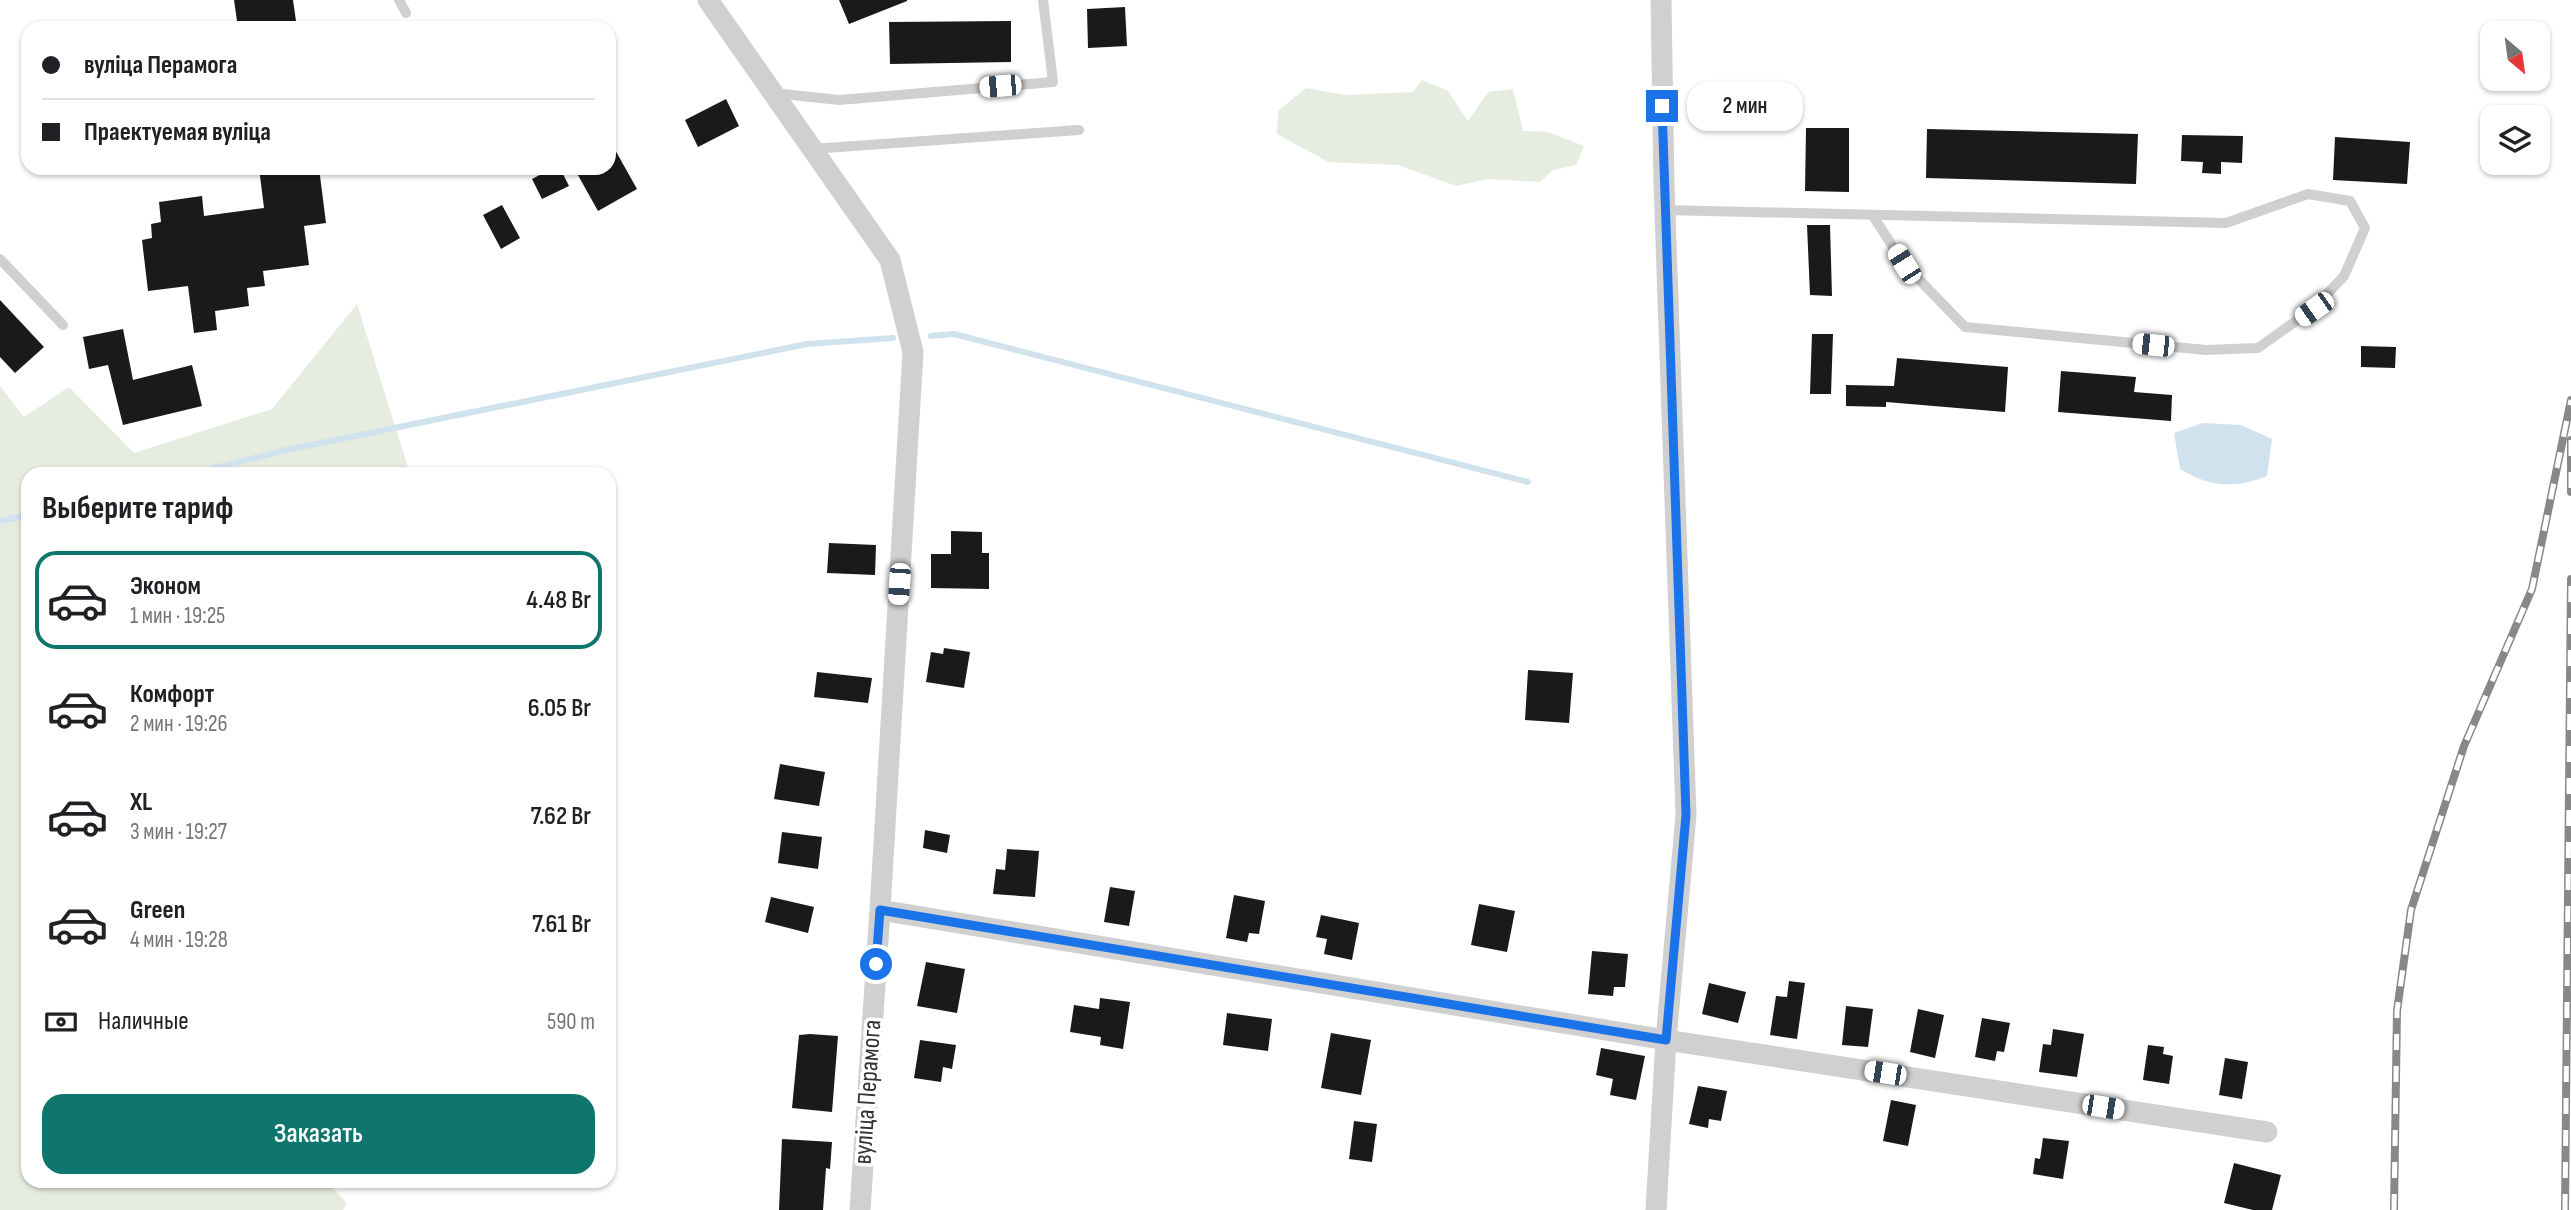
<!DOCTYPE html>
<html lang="ru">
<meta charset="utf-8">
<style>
:root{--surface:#fff;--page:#f2f2f2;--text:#202124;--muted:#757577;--line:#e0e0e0;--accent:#0f766e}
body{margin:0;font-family:"Sofia Sans Condensed",sans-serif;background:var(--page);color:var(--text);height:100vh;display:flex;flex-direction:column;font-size:26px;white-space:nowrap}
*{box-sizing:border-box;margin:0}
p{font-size:23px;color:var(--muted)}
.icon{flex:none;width:38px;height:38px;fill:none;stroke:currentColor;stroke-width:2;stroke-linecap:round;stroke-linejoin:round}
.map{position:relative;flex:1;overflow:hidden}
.drawer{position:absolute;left:21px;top:467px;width:595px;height:721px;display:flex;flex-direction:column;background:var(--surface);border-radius:21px;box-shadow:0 2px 5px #0004}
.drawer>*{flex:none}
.hud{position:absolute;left:21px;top:21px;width:595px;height:154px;border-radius:21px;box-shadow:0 2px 5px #0004;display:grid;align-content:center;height:154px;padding:0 21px;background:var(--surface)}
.needle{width:46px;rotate:151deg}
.controls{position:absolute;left:2480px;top:21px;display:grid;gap:14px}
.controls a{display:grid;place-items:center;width:70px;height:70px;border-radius:14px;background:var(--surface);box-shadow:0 2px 5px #0004;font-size:35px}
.end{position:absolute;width:32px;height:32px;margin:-16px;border:9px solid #1a73e8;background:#fff;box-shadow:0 0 0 4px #fff}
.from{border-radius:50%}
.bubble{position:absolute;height:49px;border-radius:21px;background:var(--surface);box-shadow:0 2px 5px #0004;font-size:23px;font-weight:600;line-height:49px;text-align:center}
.car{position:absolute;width:21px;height:42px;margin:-21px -10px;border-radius:9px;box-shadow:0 0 5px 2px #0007;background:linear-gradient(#fff 24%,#345 0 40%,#fff 0 76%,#345 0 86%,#fff 0)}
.hud b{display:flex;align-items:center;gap:24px;height:66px;font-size:26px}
.hud b+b{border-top:2px solid var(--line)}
.hud i{width:18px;height:18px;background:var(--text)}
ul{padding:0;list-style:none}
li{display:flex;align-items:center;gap:21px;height:98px;margin:0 14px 10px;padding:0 7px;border:4px solid transparent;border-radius:21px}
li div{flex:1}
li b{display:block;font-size:26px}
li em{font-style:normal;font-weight:600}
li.on{border-color:var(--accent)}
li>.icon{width:63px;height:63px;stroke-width:1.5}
h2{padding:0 21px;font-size:32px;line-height:84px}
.pay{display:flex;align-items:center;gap:18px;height:77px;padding:0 21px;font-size:26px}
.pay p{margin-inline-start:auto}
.cta{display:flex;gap:14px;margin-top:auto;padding:14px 21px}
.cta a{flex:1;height:80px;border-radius:21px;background:var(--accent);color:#fff;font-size:28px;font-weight:600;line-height:80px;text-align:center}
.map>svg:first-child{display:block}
</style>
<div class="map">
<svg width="2571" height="1210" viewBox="0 0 2571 1210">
<rect width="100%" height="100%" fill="#fff"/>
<!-- green -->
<path fill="#e6ecdf" d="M1422 80 1448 91 1468 121 1488 92 1513 89 1523 131 1548 132 1584 146 1576 165 1553 170 1540 182 1488 179 1456 186 1398 165 1328 162 1277 134 1278 111 1306 88 1346 95 1413 92Z
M357 304 410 474H28V1181H326L347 1203 343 1210H0V386L24 417 69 387 134 453 272 409Z"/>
<!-- water -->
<path fill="#cfe2ee" d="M2203 423 2241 425 2272 439 2267 476C2235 489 2209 487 2180 469L2174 433Z"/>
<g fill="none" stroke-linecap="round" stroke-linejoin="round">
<!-- stream -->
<path stroke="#cfe2ee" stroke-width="6" d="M931 336 954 334 1528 482
M190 474 286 450 807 344 893 338
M0 521 28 515"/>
</g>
<!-- building -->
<path fill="#1a1a1a" d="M234 0H293L297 28H238Z
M839 0H907V1L849 24Z
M1125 7 1127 46 1088 48 1087 9Z
M1011 21V62L890 64 889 22Z
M726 99 739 126 698 147 685 120Z
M1806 128H1849V192L1805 191Z
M1927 129 2138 134 2136 184 1926 178Z
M2182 135 2243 136 2242 163 2221 162V174L2202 173 2203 162 2181 161Z
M2335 137 2410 142 2407 184 2333 180Z
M609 139 637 189 598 211 574 168H609Z
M259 168H319L326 223 304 226 309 265 263 271 265 286 247 288 249 306 215 311 217 330 194 333 188 286 148 291 142 240 152 238 151 224 161 222 159 202 202 196 204 216 264 208Z
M553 168H560L569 186 542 199 532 179Z
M502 205 520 238 501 249 483 215Z
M1807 225H1830L1832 296 1810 295Z
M0 300 44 347 15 373 0 357Z
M123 329 133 380 192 365 202 406 123 425 108 365 89 369 83 337Z
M1812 334H1833L1831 394H1810Z
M2361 346 2396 347 2395 368 2361 367Z
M1897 358 2008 367 2005 412 1886 402V407L1846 406V385L1894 386Z
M2061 371 2136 377 2134 392 2172 395 2171 421 2058 412Z
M951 531 982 532V553H989V589L931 588V554H951Z
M829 543 876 545 875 575 827 573Z
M944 648 970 652 964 688 926 682 931 652 943 654Z
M1528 670 1573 673 1569 723 1525 720Z
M817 672 872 678 868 703 814 697Z
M780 764 825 772 819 806 774 799Z
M925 830 950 835 947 853 923 848Z
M782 832 822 837 818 869 778 863Z
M1007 849 1039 851 1035 897 993 894 996 869 1005 870Z
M1110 887 1135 891 1129 926 1104 922Z
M1234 895 1265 901 1259 934 1249 933 1247 942 1226 938Z
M771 897 814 907 808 933 765 922Z
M1479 904 1515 911 1507 952 1471 945Z
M1321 915 1359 923 1352 960 1324 954 1327 939 1316 937Z
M1592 951 1628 954 1625 987H1614L1613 996 1588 994Z
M926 962 965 969 957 1013 917 1006Z
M1789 981 1805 983 1797 1039 1770 1035 1776 996 1787 997Z
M1709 983 1746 992 1738 1023 1702 1014Z
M1100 998 1130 1002 1123 1049 1100 1045 1101 1037 1070 1032 1074 1005 1099 1009Z
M1846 1006 1873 1009 1868 1047 1842 1045Z
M1918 1009 1944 1015 1935 1058 1910 1052Z
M1227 1013 1272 1019 1268 1051 1223 1045Z
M1982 1018 2010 1023 2004 1052 1997 1051 1995 1061 1975 1057Z
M2053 1029 2084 1034 2077 1077 2039 1072 2043 1044 2051 1045Z
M1331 1033 1371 1040 1361 1095 1321 1088Z
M810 1034 838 1036 832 1112 792 1108 799 1035Z
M920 1040 956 1045 952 1069 943 1067 941 1082 914 1078Z
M2148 1045 2164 1047 2163 1054 2173 1056 2169 1084 2143 1080Z
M1601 1048 1645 1056 1636 1100 1610 1095 1613 1079 1596 1075Z
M2225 1058 2248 1062 2242 1099 2219 1095Z
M1698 1086 1727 1091 1721 1121 1709 1119 1708 1128 1689 1124Z
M1891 1100 1916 1105 1908 1146 1883 1141Z
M1354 1121 1377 1124 1372 1162 1349 1159Z
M2043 1138 2069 1141 2063 1179 2033 1174 2035 1158 2040 1159Z
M782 1139 832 1142 830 1169 826 1168 823 1210H779Z
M2234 1163 2281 1175 2272 1210H2253L2224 1203Z"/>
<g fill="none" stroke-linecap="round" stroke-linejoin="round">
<!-- service -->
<path stroke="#d0d0d0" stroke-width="10" d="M399 0 406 13
M774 93 839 100 1053 82 1043 0
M812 149 1079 130
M1665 210 2226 223 2308 194 2350 201 2365 228 2344 276 2313 309 2258 348 2206 350 1965 327 1904 264 1873 216
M0 259 63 325"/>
<!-- minor -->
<path stroke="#d0d0d0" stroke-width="21" d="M708 0 890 260 913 352 880 910
M860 1210 880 910 1666 1040 2267 1132
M1656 1210 1666 1040 1686 815 1664 185 1661 0"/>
<defs>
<path id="rail" d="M2571 440V492
M2394 1210 2397 1011 2411 910 2464 746 2532 589 2571 400
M2565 1210 2571 579"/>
</defs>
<!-- rail casing -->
<use href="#rail" stroke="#888" stroke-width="8"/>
<!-- rail -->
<use href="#rail" stroke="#fff" stroke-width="5" stroke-dasharray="16" stroke-linecap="butt"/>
</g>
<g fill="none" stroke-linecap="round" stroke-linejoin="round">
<!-- route -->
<path stroke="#1a73e8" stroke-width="9" d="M876 964 880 910 1666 1040 1686 815 1662 106"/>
</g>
<g text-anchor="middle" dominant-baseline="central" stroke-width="7" stroke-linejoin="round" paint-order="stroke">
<!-- street labels -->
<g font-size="26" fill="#333" stroke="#fff">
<text transform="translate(868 1092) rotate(-86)">вуліца Перамога</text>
</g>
</g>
</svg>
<div class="controls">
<a><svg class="needle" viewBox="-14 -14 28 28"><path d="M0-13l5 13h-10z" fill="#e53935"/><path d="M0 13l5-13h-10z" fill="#757577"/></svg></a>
<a><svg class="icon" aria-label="layers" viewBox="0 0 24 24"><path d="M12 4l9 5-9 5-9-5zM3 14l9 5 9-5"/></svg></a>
</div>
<i class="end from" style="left:876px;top:964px"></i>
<i class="end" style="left:1662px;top:106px"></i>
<div class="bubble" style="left:1687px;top:82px;width:116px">2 мин</div>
<i class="car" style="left:1000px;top:86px;rotate:265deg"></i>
<i class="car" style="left:1904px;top:264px;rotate:328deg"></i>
<i class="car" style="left:2314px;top:309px;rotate:235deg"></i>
<i class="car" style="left:2153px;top:345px;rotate:276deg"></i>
<i class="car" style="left:899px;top:584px;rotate:184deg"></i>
<i class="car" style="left:1885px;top:1073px;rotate:279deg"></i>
<i class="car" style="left:2103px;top:1107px;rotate:99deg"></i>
<div class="hud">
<b><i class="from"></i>вуліца Перамога</b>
<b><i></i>Праектуемая вуліца</b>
</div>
<section class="drawer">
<h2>Выберите тариф</h2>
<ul>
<li class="on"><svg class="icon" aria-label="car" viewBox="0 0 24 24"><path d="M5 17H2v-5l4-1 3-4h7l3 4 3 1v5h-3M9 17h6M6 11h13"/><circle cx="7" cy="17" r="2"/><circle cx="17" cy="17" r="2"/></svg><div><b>Эконом</b><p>1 мин · 19:25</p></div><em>4.48 Br</em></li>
<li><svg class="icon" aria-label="car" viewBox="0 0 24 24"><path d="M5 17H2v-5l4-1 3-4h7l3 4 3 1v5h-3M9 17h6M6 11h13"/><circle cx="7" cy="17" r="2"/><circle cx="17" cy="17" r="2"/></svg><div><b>Комфорт</b><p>2 мин · 19:26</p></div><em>6.05 Br</em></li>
<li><svg class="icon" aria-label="car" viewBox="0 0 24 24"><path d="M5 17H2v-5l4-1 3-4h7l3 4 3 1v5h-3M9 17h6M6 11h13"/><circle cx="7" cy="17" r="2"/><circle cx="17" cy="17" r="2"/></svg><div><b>XL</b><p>3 мин · 19:27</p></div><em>7.62 Br</em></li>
<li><svg class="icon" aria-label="car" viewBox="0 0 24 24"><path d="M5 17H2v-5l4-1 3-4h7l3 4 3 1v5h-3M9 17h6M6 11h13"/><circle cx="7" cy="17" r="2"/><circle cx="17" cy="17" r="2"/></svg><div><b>Green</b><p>4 мин · 19:28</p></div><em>7.61 Br</em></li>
</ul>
<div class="pay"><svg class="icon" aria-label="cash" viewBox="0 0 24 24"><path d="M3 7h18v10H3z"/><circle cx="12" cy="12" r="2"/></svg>Наличные<p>590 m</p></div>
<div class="cta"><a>Заказать</a></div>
</section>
</div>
